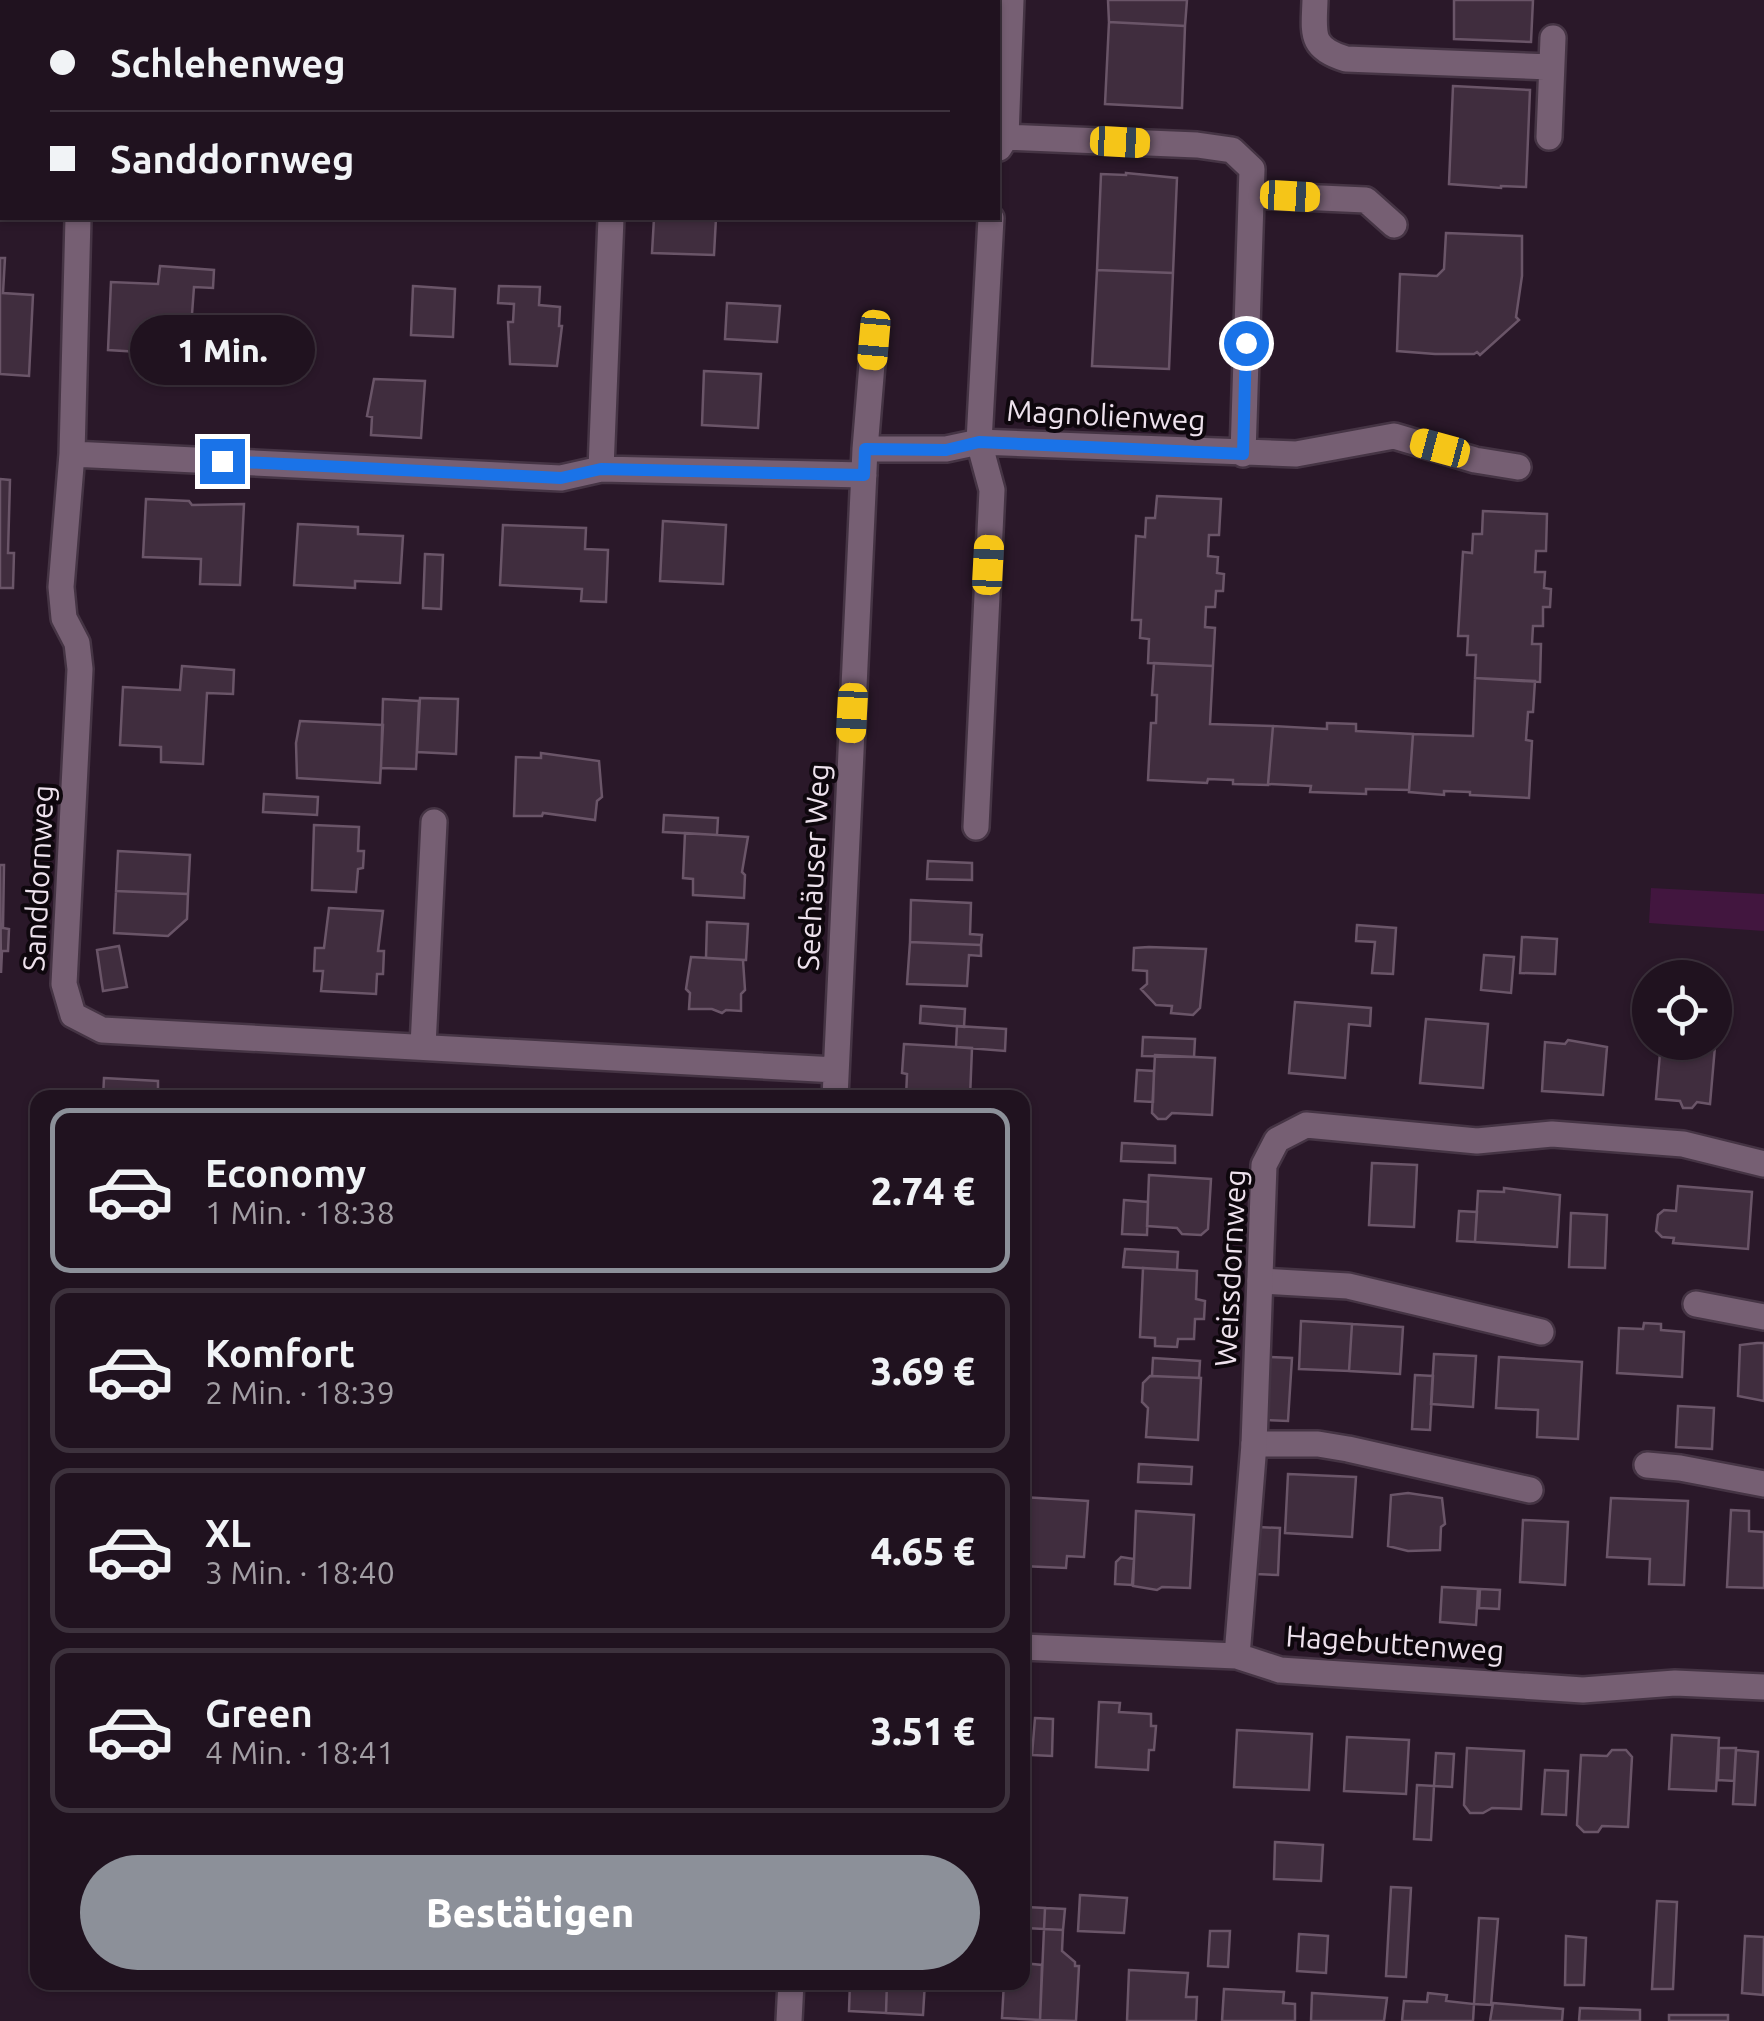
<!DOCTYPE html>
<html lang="de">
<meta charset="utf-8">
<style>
:root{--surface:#20121f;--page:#281b28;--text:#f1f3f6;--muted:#a29ea4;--line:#3d323d;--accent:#8c9099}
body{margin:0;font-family:Ubuntu,sans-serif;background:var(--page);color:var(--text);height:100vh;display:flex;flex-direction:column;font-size:38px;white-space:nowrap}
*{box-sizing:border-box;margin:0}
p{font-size:32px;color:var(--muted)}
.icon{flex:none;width:55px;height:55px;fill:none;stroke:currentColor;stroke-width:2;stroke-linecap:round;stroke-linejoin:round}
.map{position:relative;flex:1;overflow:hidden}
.side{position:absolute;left:30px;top:1090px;width:1000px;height:900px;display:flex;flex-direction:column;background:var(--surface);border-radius:20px;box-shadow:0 2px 8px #0004,0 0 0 2px var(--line)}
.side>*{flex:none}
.banner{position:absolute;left:0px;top:0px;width:1000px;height:220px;box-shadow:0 2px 8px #0004,0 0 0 2px var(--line);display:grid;align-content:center;height:220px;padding:0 50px;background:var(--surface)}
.fabs{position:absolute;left:1632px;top:960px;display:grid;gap:20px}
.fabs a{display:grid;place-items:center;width:100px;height:100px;border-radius:50%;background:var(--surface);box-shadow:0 2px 8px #0004,0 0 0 2px var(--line);font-size:50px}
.end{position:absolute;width:45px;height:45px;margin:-22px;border:12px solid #1a73e8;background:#fff;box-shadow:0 0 0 5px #fff}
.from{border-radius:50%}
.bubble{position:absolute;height:70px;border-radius:35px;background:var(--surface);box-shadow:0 2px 8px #0004,0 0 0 2px var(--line);font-size:32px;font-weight:800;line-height:70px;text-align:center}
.car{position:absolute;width:30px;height:60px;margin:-30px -15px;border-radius:12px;box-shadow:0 0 8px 2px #0007;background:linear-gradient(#f5c518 24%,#345 0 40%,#f5c518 0 76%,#345 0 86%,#f5c518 0)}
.banner b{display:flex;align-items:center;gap:35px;height:95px;font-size:38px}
.banner b+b{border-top:2px solid var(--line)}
.banner i{width:25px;height:25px;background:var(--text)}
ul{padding:18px 0 0;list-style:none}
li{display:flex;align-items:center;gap:30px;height:165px;margin:0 20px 15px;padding:0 30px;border:5px solid var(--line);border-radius:20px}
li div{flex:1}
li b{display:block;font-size:38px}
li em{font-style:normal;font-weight:800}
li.current{border-color:var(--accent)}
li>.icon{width:90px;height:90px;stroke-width:1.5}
.cta{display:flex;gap:20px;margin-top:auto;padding:20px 50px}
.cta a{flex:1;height:115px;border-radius:60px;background:var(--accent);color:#fff;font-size:40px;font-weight:800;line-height:115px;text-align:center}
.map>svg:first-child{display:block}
</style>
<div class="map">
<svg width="1764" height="2021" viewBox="0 0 1764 2021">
<rect width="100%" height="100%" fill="#2a1829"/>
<!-- green -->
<path fill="#42163f" d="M1651 888 1764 894V931L1649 923Z"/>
<!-- building -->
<path fill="#402d3e" stroke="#6a5568" stroke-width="2.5" d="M1108 0H1187L1185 26 1109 22Z
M1454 0H1533L1531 42 1454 39Z
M1109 22 1185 26 1182 108 1105 104Z
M1453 86 1530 90 1526 187 1501 186V188L1449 184Z
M1126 173 1177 178 1173 273 1097 270 1101 174 1126 175Z
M654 218H716L714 255 652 253Z
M1446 233 1522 236V276L1516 317 1519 320 1480 355 1477 352 1474 354H1435L1397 351 1400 274 1437 276 1444 269Z
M0 258H5L3 293 33 295 29 376 0 374Z
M160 266 214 270 213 288 194 287 189 355 108 350 111 282 158 284Z
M1097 270 1173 273 1169 369 1092 366Z
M413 286 455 289 453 337 411 335Z
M499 286 540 287 539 305 560 307 559 326H562L557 366 510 364 508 322H513L514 304 498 303Z
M727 303 780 306 777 342 725 339Z
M704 371 761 374 758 428 702 425Z
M374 379 425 381 421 438 371 435 372 417 367 416Z
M0 479 10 480 8 553H14L13 588H0Z
M1157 496 1221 499 1219 535H1209L1208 556 1218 557 1217 573 1224 574 1223 591H1216L1215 607H1206L1205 627 1215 628 1213 666 1148 663 1149 639 1140 638 1141 620H1132L1136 536 1145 537 1146 518H1155Z
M146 499 189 501 192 505 244 504 240 585 200 584 201 559 143 557Z
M1483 511 1547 514 1546 551H1536L1535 572H1545L1544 588 1551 589 1550 607H1543V626H1533L1532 644H1541L1540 682 1475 678 1476 655H1467L1468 636H1458L1463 552 1472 553 1473 534H1482Z
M663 521 726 525 723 584 660 581Z
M298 524 358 527V534L403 536 400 583 355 581V588L294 585Z
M503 525 586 528 585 549 608 550 606 602 581 601 582 589 500 585Z
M425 554 443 555 441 609 423 608Z
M1154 663 1213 666 1210 724 1273 726 1268 785 1233 784V780L1208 779 1207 783 1148 780 1151 723H1156L1157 695H1152Z
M182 666 234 670 233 694 207 693 203 764 161 762V747L120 745 123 687 180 690Z
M1475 678 1535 681 1533 712H1528L1526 740 1532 741 1529 798 1470 795V792L1444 791V795L1409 792 1413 734 1473 736Z
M420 698 458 699 456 754 417 752Z
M383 699 419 701 416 769 381 768Z
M300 721 383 725 380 783 297 778 296 743Z
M1327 723 1356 724V731L1413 734 1409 790 1366 789V794L1310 792 1311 786 1268 784 1273 726 1327 729Z
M541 753 599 761 602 797 597 801 595 820 543 813 542 816H514L516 757 541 758Z
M264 794 318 797 317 815 263 812Z
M664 815 718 818 717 835 663 832Z
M314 825 359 827 358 851H364L363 868 358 869 356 892 312 890Z
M685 833 748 837 742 872 745 875 744 898 693 895V879L683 878Z
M118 851 190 855 188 894 116 891Z
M928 861 972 863V880L927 879Z
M0 865H4L3 928 9 929 8 951H2L1 973Z
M116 891 188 894 187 919 168 936 114 933Z
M911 900 971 903 970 934 982 935 981 945 910 942Z
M329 908 383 911 378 951H384L383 974H377L376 994 321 991 323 971H314L315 948H324Z
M707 922 748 924 746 960 706 958Z
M1357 925 1396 928 1393 974 1372 973 1375 942 1356 941Z
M1522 937 1557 939 1555 974 1520 973Z
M910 942 981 945V956L969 955 967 986 907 984Z
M119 946 127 987 103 991 97 950Z
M1149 947 1206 949 1200 1008 1193 1015 1171 1013 1172 1006 1156 1005 1141 989 1147 984V971L1133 970 1134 948Z
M1484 955 1514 957 1511 993 1481 990Z
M691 957 743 960 745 990 741 994V1011L726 1010 722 1013 712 1009H689L690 993 686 989Z
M1295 1002 1371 1008 1370 1026 1349 1024 1345 1078 1289 1073Z
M921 1006 965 1009 964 1027 920 1023Z
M1426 1019 1488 1024 1483 1088 1420 1083Z
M957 1026 1006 1029 1005 1051 956 1047Z
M1716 1035 1710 1104 1697 1102 1692 1108H1683L1680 1101 1656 1099 1661 1042H1715Z
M1143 1037 1195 1039 1194 1057 1142 1056Z
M1568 1040 1607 1047 1603 1095 1542 1091 1545 1042 1565 1044Z
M904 1044 972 1048 970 1098H906L907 1074 902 1073Z
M1155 1055 1215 1058 1212 1115 1172 1113 1166 1119H1158L1152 1113Z
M1137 1070 1154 1071 1153 1102 1135 1101Z
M104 1078 158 1081V1098H103Z
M1122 1143 1175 1146V1163L1121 1161Z
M1372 1163 1417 1165 1414 1227 1369 1225Z
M1149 1175 1211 1179 1208 1229 1201 1235 1182 1234 1177 1228 1147 1226Z
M1678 1186 1752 1192 1748 1249 1673 1243 1674 1238 1662 1237 1656 1231 1658 1215 1664 1210 1676 1211Z
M1504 1188 1560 1195 1557 1247 1475 1242 1478 1191 1504 1192Z
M1124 1200 1148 1202 1147 1235 1122 1234Z
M1459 1211 1477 1212 1475 1242 1457 1241Z
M1571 1213 1607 1215 1605 1268 1569 1267Z
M1125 1249 1178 1252 1177 1270 1123 1267Z
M1143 1268 1197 1271 1196 1299 1205 1301 1204 1319H1195L1194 1339H1178L1177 1347 1155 1346V1338L1140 1337Z
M1301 1321 1352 1324 1349 1371 1299 1369Z
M1644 1323 1661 1324V1330L1684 1332 1682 1377 1617 1373 1619 1328 1643 1329Z
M1352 1324 1403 1327 1400 1374 1349 1371Z
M1757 1343H1764V1401L1738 1396 1740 1345Z
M1434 1354 1476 1356 1473 1407 1431 1404Z
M1268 1357 1292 1358 1288 1421 1265 1420Z
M1499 1357 1582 1362 1578 1439 1537 1437 1538 1410 1496 1408Z
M1153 1358 1200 1361 1199 1378 1152 1376Z
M1415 1375 1433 1376 1430 1430 1412 1429Z
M1150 1376 1201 1378 1198 1440 1146 1437 1148 1408 1142 1402 1143 1383Z
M1678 1406 1714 1408 1712 1449 1676 1447Z
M1139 1464 1192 1467 1191 1484 1138 1482Z
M1288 1474 1356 1477 1352 1537 1285 1533Z
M1408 1493 1442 1498 1445 1524 1441 1527 1440 1550 1408 1551 1388 1546 1391 1495Z
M1022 1497 1088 1501 1084 1557 1067 1556 1066 1568 1022 1566Z
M1611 1498 1688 1501 1684 1585 1649 1584 1650 1559 1607 1557Z
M1731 1510 1749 1511V1531L1764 1532V1588L1727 1587Z
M1136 1511 1194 1515 1190 1588 1162 1587 1157 1590 1133 1586Z
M1523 1520 1568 1522 1565 1585 1520 1582Z
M1258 1527 1280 1528 1278 1575 1256 1574Z
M1121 1557 1134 1559 1132 1585 1115 1584 1116 1562Z
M1442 1587 1478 1589 1476 1625 1440 1622Z
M1480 1589 1500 1590 1499 1609 1479 1608Z
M1099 1702 1120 1703 1119 1712 1151 1714V1726H1156L1154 1750H1149L1148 1770 1096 1767Z
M1035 1718 1053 1719 1052 1756 1032 1755Z
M1237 1730 1312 1734 1309 1790 1234 1787Z
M1672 1735 1719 1738 1716 1791 1669 1789Z
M1347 1737 1409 1740 1406 1794 1344 1791Z
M1467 1748 1524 1751 1521 1809 1492 1808 1483 1813H1470L1464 1805Z
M1719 1748H1736L1734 1781 1718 1780Z
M1612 1750H1626L1632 1757 1628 1827 1602 1826 1598 1832H1584L1577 1825 1581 1755 1607 1756Z
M1736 1750 1758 1752 1755 1805 1733 1804Z
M1436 1753 1454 1754 1452 1787 1434 1786Z
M1545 1770 1568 1771 1566 1815 1542 1814Z
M1417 1785 1434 1786 1431 1840 1414 1839Z
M1275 1842 1323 1845 1321 1881 1274 1879Z
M1391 1887 1411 1888 1406 1977 1386 1976Z
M1080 1895 1127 1898 1124 1933 1078 1931Z
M1657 1901 1677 1902 1673 1989H1652Z
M1026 1907 1045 1908 1044 1929 1025 1928Z
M1045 1908 1065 1909 1063 1930 1044 1929Z
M1479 1918 1498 1919 1491 2005 1474 2004Z
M1044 1929 1063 1930 1062 1951 1075 1962V1966H1079L1076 2021 1040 2020Z
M1210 1931H1230L1228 1967 1208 1966Z
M1299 1934 1328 1936 1326 1973 1297 1971Z
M1566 1936 1586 1938 1584 1985H1565Z
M1745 1936 1764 1937 1763 1995 1742 1993Z
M1022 1963 1042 1965 1040 2020 1002 2018 1004 1982H1022Z
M1129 1970 1188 1973 1186 1997H1197L1196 2021H1127Z
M850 1982H887L886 2013 849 2011Z
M887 1982H925L923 2015 886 2013Z
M1224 1989 1284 1992 1283 2003 1295 2004V2021H1222Z
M1312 1993 1387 1998 1384 2021H1311Z
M1428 1993 1447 1995 1446 2001 1474 2004 1473 2021H1402L1404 2001 1427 2002Z
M1493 2003 1563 2009 1562 2021H1490Z
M1580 2008 1640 2010V2021H1579Z
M1669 2015H1728V2021H1669Z"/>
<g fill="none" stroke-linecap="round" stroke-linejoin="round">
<defs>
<path id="lane" d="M1315 0C1314 33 1309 48 1346 59L1551 67
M1549 137 1553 38
M1252 195 1366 200 1394 225
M1260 1281 1348 1286 1541 1332
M1696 1304 1764 1317
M1254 1444H1318L1348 1449 1530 1490
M1647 1465 1680 1468 1764 1484"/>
<path id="street" d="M1006 137 1197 145 1232 150 1252 169 1243 454
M999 148 1006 137 1011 0
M78 218 72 454 561 478 601 469 864 475
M865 449H946L979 442 1296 454 1394 436 1475 460 1518 467
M72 454 61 587 64 618 77 643 80 669 64 984 73 1015 102 1030 836 1070
M601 469 611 218
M976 827 992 490 979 442 991 218
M423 1046 434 822
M835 1098 865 449 874 340
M1022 1647 1237 1656 1280 1670 1583 1690 1675 1683 1764 1687
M1237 1656 1254 1444 1264 1165 1277 1140 1306 1125 1477 1141 1552 1134 1683 1144 1764 1164
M789 2021 791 1982"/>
</defs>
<!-- lane casing -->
<use href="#lane" stroke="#453444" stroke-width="30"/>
<!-- street casing -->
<use href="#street" stroke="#453444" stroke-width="30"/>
<!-- lane -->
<use href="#lane" stroke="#765f73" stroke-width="25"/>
<!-- street -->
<use href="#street" stroke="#765f73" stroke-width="25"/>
</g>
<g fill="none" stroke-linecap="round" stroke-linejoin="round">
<!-- route -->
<path stroke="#1a73e8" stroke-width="12" d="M222 461 561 478 601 469 864 475 865 449 946 450 979 442 1243 454 1246 343"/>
</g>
<g text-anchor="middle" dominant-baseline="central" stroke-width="8" stroke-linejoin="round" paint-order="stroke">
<!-- street labels -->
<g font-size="30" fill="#eee2ed" stroke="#0e070d">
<text transform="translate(1106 415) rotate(3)">Magnolienweg</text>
<text transform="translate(813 867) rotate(-87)">Seehäuser Weg</text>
<text transform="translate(38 878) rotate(-87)">Sanddornweg</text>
<text transform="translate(1230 1268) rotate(-87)">Weissdornweg</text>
<text transform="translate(1395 1643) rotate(4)">Hagebuttenweg</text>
</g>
</g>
</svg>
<div class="fabs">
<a><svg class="icon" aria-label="locate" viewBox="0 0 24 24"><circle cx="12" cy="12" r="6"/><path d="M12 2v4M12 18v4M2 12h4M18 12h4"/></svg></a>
</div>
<i class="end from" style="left:1246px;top:343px"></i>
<i class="end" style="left:222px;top:461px"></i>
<div class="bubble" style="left:130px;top:315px;width:185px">1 Min.</div>
<i class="car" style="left:1120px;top:142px;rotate:93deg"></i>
<i class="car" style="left:1290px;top:196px;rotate:93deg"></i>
<i class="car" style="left:874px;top:340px;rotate:185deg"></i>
<i class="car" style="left:1440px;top:448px;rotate:285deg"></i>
<i class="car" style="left:988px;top:565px;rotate:3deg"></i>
<i class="car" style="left:852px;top:713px;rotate:183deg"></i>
<div class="banner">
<b><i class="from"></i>Schlehenweg</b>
<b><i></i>Sanddornweg</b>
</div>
<section class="side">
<ul>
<li class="current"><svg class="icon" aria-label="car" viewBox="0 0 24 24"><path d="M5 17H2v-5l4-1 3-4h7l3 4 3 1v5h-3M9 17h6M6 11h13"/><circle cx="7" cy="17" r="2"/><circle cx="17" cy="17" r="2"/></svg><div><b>Economy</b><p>1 Min. · 18:38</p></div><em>2.74 €</em></li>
<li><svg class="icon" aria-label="car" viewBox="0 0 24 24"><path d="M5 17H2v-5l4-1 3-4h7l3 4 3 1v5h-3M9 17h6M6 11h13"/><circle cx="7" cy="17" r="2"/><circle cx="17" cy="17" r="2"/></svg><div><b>Komfort</b><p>2 Min. · 18:39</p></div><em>3.69 €</em></li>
<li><svg class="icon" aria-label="car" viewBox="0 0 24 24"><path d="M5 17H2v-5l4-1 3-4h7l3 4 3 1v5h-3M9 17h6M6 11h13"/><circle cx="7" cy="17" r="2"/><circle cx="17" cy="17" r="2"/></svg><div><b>XL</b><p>3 Min. · 18:40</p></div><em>4.65 €</em></li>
<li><svg class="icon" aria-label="car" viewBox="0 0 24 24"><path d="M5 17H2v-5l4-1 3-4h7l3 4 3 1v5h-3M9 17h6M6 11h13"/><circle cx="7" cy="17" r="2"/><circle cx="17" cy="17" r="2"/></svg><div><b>Green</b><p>4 Min. · 18:41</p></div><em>3.51 €</em></li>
</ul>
<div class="cta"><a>Bestätigen</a></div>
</section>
</div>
